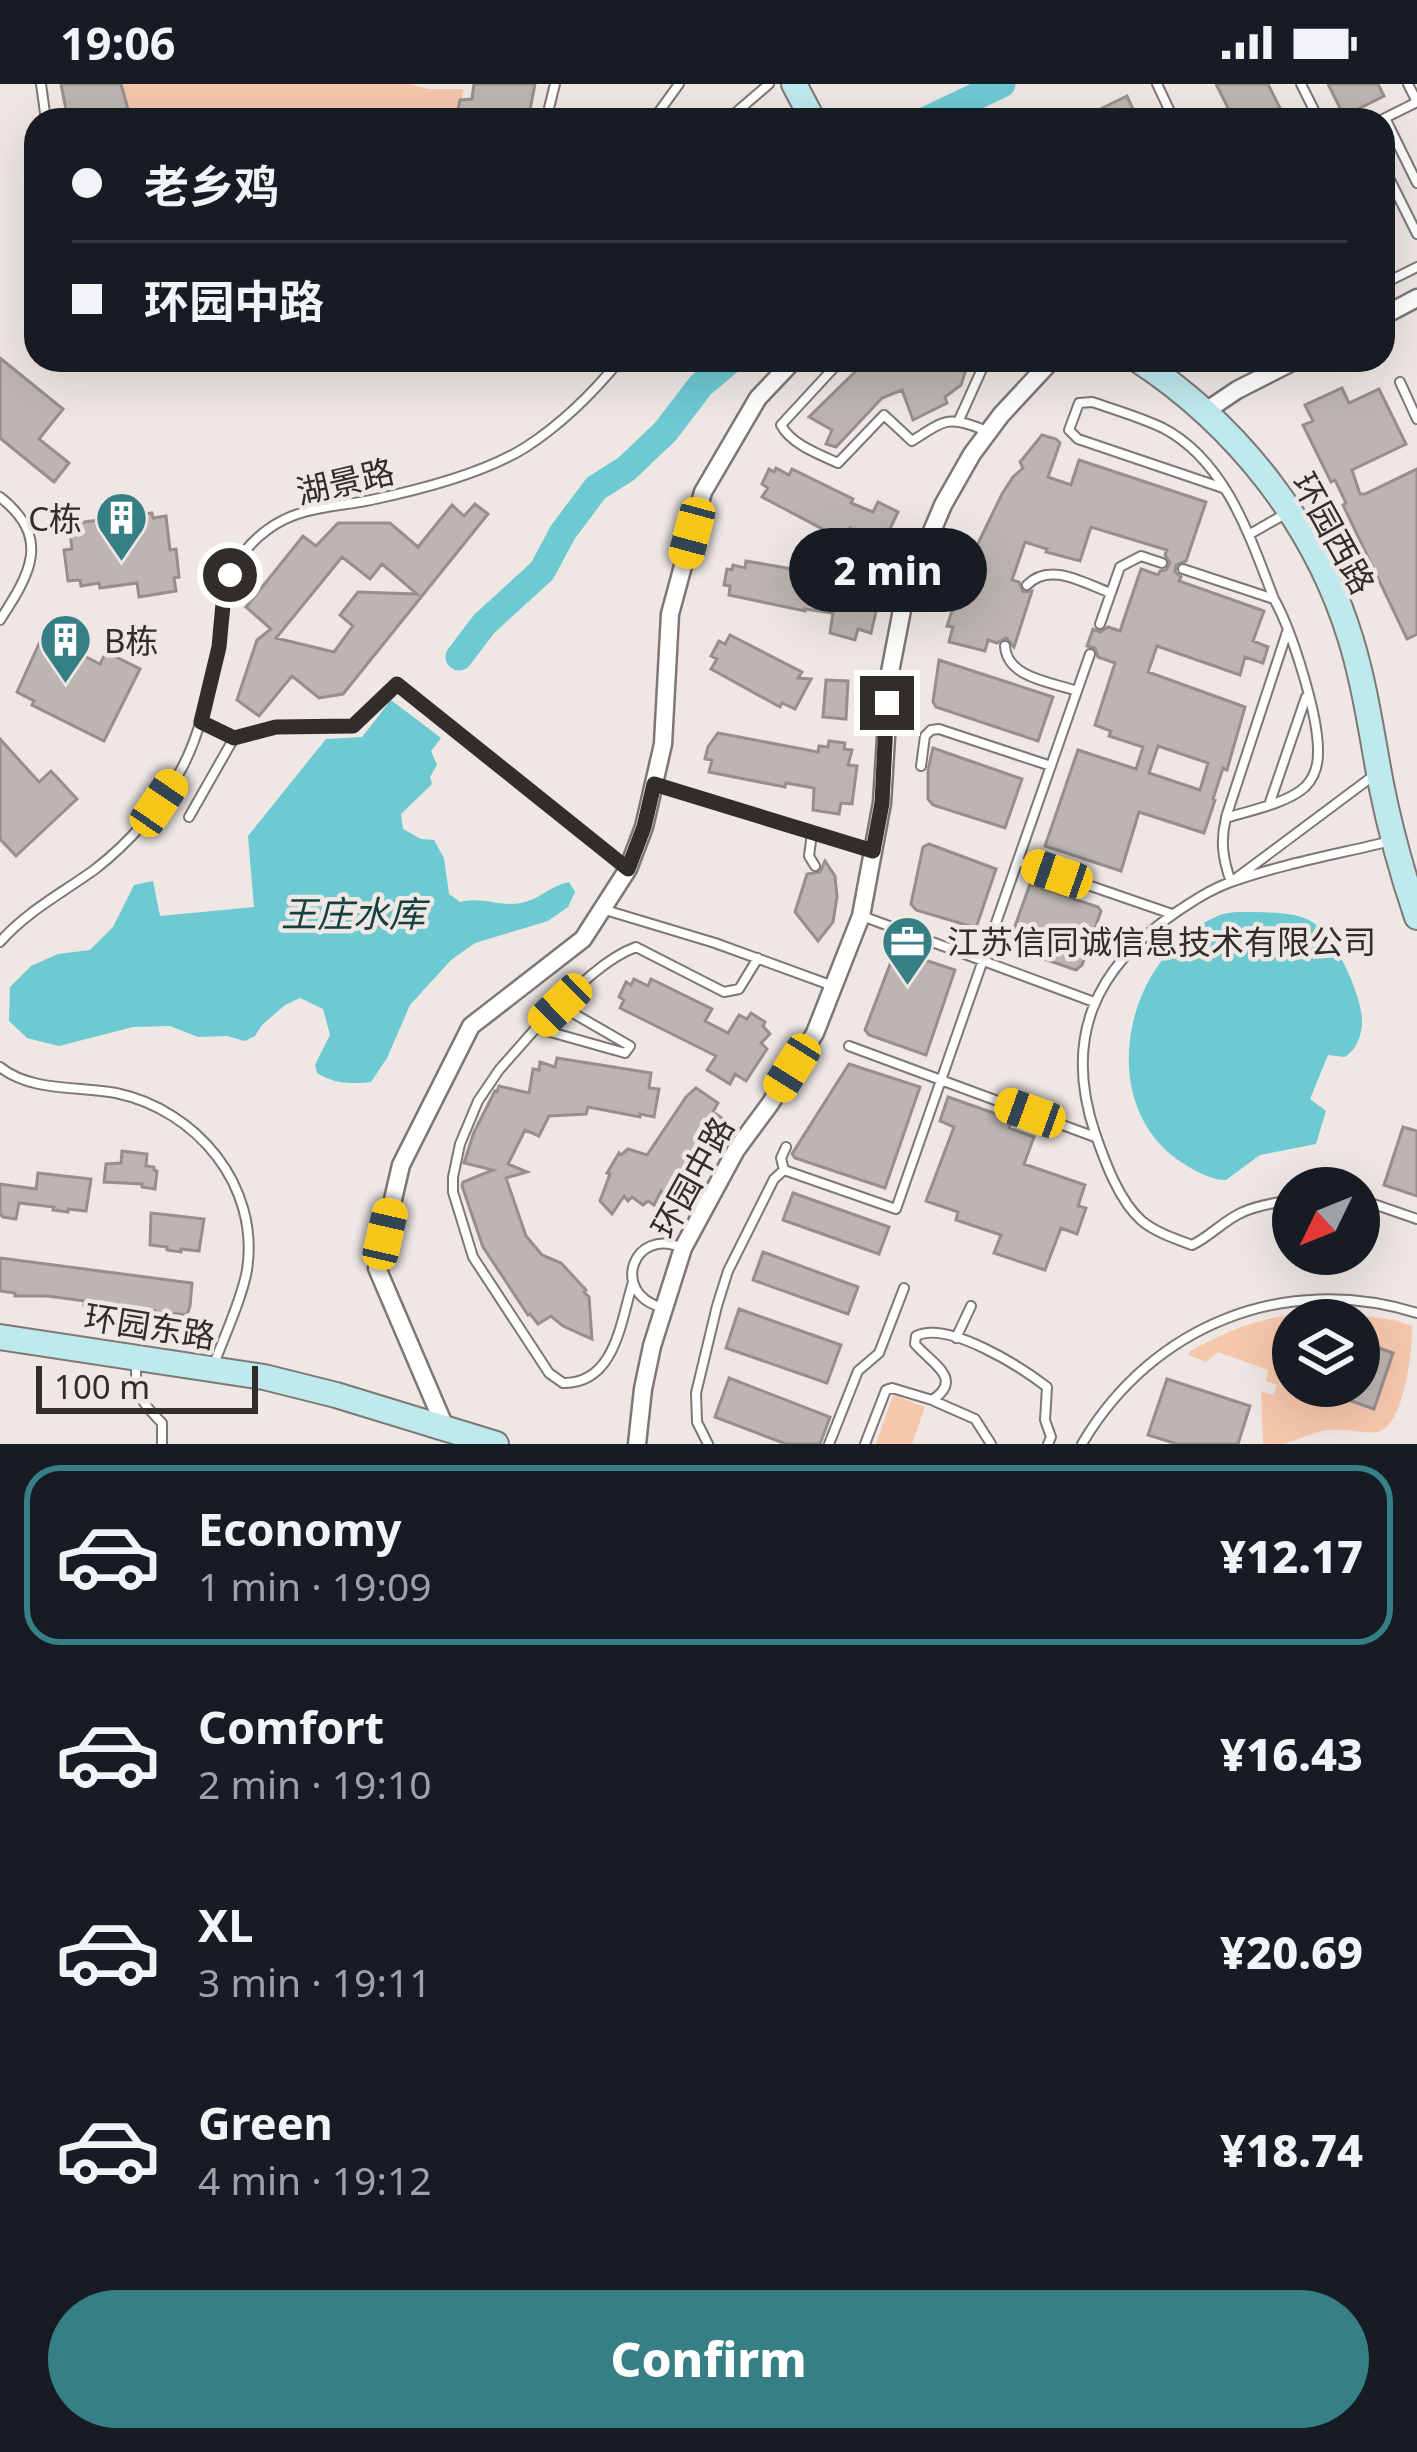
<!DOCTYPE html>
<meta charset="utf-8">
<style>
:root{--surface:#171b24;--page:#20242c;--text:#f1f3f6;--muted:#9ea1a6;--line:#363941;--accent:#367f85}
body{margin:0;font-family:"Noto Sans","Noto Sans SC",sans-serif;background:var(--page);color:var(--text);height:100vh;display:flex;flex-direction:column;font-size:45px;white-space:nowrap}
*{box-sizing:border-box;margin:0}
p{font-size:39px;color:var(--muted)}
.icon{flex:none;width:66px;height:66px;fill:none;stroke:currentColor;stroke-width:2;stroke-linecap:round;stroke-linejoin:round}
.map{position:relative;height:1360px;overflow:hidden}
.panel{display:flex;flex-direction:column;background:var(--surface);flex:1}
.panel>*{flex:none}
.top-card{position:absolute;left:24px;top:24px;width:1371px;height:264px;border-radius:36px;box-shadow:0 12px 48px #0002;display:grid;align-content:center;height:264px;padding:0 48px;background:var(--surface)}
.needle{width:78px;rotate:227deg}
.tools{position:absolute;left:1272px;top:1083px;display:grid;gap:24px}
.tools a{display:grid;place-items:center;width:108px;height:108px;border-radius:50%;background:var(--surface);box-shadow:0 12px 48px #0002;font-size:60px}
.scale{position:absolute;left:36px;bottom:30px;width:222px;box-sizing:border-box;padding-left:12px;border:6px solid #302d2b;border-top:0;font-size:33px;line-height:42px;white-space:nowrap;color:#302d2b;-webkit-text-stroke:9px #eee7e3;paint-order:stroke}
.end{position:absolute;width:54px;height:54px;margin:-27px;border:15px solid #302d2b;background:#fff;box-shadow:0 0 0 6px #fff}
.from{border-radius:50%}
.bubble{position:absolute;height:84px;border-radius:42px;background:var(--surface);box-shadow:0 12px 48px #0002;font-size:39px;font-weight:800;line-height:84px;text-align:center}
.car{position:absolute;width:36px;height:72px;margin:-36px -18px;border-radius:15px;box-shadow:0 0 9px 3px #0007;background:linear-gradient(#f5c518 24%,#345 0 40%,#f5c518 0 76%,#345 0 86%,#f5c518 0)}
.top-card b{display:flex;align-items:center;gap:42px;height:114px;font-size:45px}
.top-card b+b{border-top:3px solid var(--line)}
.top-card i{width:30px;height:30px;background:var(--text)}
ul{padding:21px 0 0;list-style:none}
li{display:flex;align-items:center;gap:36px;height:180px;margin:0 24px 18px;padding:0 24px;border:6px solid transparent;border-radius:36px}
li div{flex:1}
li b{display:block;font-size:45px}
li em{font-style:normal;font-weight:800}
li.current{border-color:var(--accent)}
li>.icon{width:108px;height:108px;stroke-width:1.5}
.cta{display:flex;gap:24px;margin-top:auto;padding:24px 48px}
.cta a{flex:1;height:138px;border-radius:72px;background:var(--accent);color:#fff;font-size:48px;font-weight:800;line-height:138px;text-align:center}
.status{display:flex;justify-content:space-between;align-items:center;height:84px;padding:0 60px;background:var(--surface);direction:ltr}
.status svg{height:33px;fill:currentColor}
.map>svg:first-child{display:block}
</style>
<div class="status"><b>19:06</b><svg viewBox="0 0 49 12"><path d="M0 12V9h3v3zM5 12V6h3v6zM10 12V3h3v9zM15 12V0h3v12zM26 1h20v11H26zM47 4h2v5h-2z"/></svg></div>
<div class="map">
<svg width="1417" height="1360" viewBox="0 0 1417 1360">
<rect width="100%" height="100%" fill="#eee7e3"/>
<!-- green -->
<path fill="#f7c7ac" d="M121 0H409L428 5H464L456 36H131Z
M1298 1230H1335L1333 1236H1293C1293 1254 1289 1288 1293 1302H1310L1373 1324 1359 1257 1364 1232 1394 1236 1412 1242C1413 1264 1404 1344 1377 1348 1365 1350 1344 1344 1329 1346 1312 1348 1299 1356 1283 1360 1276 1360 1270 1360 1263 1360L1261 1307 1273 1311 1277 1301 1266 1297 1268 1286 1218 1268 1206 1278 1189 1271 1190 1267C1226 1248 1257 1234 1298 1230Z
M893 1311 925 1323 912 1360H876Z"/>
<!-- water -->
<path fill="#6dc9d2" d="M391 616 441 654 431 667 437 681 430 693 432 700 401 730 403 745 421 755 434 756 444 774 449 810 460 818C481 812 501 823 521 819 539 816 551 801 569 798L575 808 568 823 548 837 475 859 451 876 410 921 387 974 371 998C350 1000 335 1000 317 989L315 981 330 951 323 925 300 914 285 921 262 941 255 952 245 957 227 952 198 953 170 942 133 943 59 962 27 954 9 937 10 903 31 882 58 870 90 866 113 843 134 801 153 797 160 832 254 823 248 752 326 655 362 653Z
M1256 828C1277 829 1304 828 1320 844 1338 860 1364 917 1362 940 1361 954 1356 965 1345 973L1328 971 1310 1015 1326 1027 1316 1060 1260 1071 1226 1096C1211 1096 1197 1088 1184 1080 1091 1022 1124 869 1220 831 1231 827 1244 828 1256 828Z"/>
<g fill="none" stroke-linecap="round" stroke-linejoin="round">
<!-- river -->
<path stroke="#6dc9d2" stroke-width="27" d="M926 36 1002 0
M459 573 484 540 542 487 563 448 596 404 626 385 665 348 701 301 731 276"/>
</g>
<!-- building -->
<path fill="#bcb5b1" stroke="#968f8c" stroke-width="3" fill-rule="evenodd" d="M61 0H121L131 36H68Z
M474 0H535L528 36H456L460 16 472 15Z
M1216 0H1268L1286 36H1234Z
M1328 0H1378L1384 12 1344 32Z
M1127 12 1138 36H1078Z
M0 274 63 325 39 355 69 379 54 398 0 354Z
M873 276H969L961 301 945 313 947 319 913 336 902 306 882 314 836 363 826 360 832 346 809 333 863 280 865 282Z
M1342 304 1349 319 1379 305 1406 360 1352 386 1360 410H1365L1417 385V550L1407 555 1343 421 1346 419 1335 396 1331 398 1303 341 1313 337 1305 321Z
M1042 351 1056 355 1060 359 1048 393 1071 401 1079 376 1206 418 1186 477 1176 481 1175 488 1181 493 1179 497 1264 527 1253 557 1268 563 1263 579 1245 573 1240 591 1157 562 1148 588 1245 623 1227 686 1223 684 1213 715 1215 716 1204 749 1139 728 1121 787 1045 762 1078 666 1136 685 1143 663 1109 652 1111 647 1095 641 1115 579 1098 573 1095 564 1087 562 1093 545 1100 548 1108 543 1120 547 1141 485 1158 491 1160 487 1166 486 1170 479 1165 471 1167 466 1091 443 1080 477 1046 468 1047 465 1025 458 1012 496 1019 498 1023 508 1032 507 1014 563 1006 554 997 559 988 556 985 567 949 558 953 543 947 542 967 482 1002 410 1013 393 1023 384 1020 378ZM1158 662 1208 679 1200 706 1149 689Z
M776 384 789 391 792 385 853 415 851 419 873 428 878 418 898 428 883 460 850 444 846 453 833 447 832 450 762 413 768 404 762 400 769 385 774 388Z
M475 420 488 430 343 610 319 614 292 592 259 632 237 616 257 556 271 545 246 523 303 452 316 462 338 439H390L418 463 452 421 464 432ZM342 473 370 495 382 480 417 510 358 508 340 531 353 542 334 568 276 554Z
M152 429 153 434 166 432 170 466 176 465 179 493 174 494 176 507 139 513 137 499 100 504 99 499 81 502 80 496 68 497 64 466 72 465 69 440Z
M746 477 815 489 814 492 841 497 844 486 853 488 854 483 870 487 869 492 876 494 871 508 880 511 871 549 858 545 855 556 830 549 833 529 805 525V527L729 511 730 502 724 501 727 485 732 486 733 481 745 484Z
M43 551 100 580 106 568 140 585 104 657 32 621 34 617 17 608Z
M730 551 802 588 798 594 811 595 795 625 782 619 780 623 711 585 717 575 711 572 719 557 725 560Z
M939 576 1053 613 1038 657 936 623 933 618Z
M826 596 848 597 846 635 823 633Z
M718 649 818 668 819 662 828 663 829 657 845 659 844 665 852 666 848 681 857 682 852 720 841 719 839 730 813 726 814 704 786 699 785 703 709 688 712 676 705 675 708 663Z
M0 655 39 698 51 687 77 715 16 772 0 755Z
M933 664 1022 695 1005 744 933 721 928 715V686Z
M929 760 996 785 976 844 916 826 911 820 923 763Z
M825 777 835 792 837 813 833 838 818 857 795 828 807 790 820 788Z
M1030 800 1098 823 1101 827 1082 881 1076 886 1012 864 1009 859Z
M898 867 955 886 926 971 869 951 865 946 894 870Z
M634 895 648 902 651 895 712 925 705 937 728 949 739 931 747 935 751 929 765 938 763 942 770 950 761 959 767 965 746 997 735 990 730 1000 707 986 716 972 620 924 624 916 619 913 626 898 631 901Z
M557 974 651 989 649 1004 659 1005 654 1033 640 1030V1033L588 1023 586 1030 549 1032 539 1052 525 1046 508 1080 527 1088 506 1094 526 1152 542 1171 561 1179 586 1206 584 1208 589 1213 592 1255 563 1242 551 1232 538 1240 530 1230 528 1231 483 1163 462 1102 463 1098 493 1086 464 1079 474 1048 495 1007 497 1008 499 1002 529 1009 533 985 539 986 540 978 555 983Z
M849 980 920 1003 885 1104 795 1074 792 1070Z
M696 1004 718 1019 713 1028 725 1036 668 1113 661 1107 654 1121 648 1117 643 1121 632 1113 628 1117 624 1112 612 1130 600 1117 610 1090 607 1089 619 1069 621 1071 628 1065 647 1071 686 1013Z
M948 1013 1005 1033 1004 1036 1012 1038 1009 1044 1034 1053 1024 1080 1085 1101 1078 1122 1086 1124 1077 1150 1061 1144 1045 1186 994 1169 1001 1151 956 1136 958 1128 926 1117 954 1043 940 1037Z
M1403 1043 1417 1047V1112L1384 1101Z
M122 1067 147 1070 146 1082 154 1083V1086L157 1087 155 1105 142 1103V1100L104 1098 106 1080 121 1079Z
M38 1089 91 1095 86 1127 68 1125V1128L53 1126 54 1123 19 1119 16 1135 3 1133 0 1130V1100L36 1105Z
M793 1109 889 1143 879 1170 783 1136Z
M151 1129 204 1135 199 1167 181 1165V1168L167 1166V1163L150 1161Z
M763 1168 858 1203 848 1230 753 1196Z
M0 1174 192 1199 190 1222 187 1231 169 1229V1232L154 1230 155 1227 99 1219V1222L84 1221 85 1217 47 1212H15V1209L0 1207Z
M739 1225 841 1261 827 1299 726 1264Z
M1359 1257 1393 1269 1374 1325 1315 1304 1359 1302Z
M729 1294 830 1333 820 1360H786L715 1333Z
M1167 1295 1250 1322 1238 1360H1177L1148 1351Z"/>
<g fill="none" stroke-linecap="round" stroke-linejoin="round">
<defs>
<path id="lane" d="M41 0 46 36
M1157 0 1174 36
M1301 0 1319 36
M1385 34 1417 99
M1383 35 1417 18 1408 0
M546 36 555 0
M653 36 679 0
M727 36 769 0
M1383 82 1417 150
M1383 200 1417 183
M841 276 781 341C791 360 818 370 838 379L884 331 912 357C947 334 949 332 987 347
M1400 298 1417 335
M959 336 986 276
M0 413C52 454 30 490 0 536
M1250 450 1285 430
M1183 485 1274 515C1250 453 1226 377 1163 344 1140 333 1116 326 1092 318L1079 319 1069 346 1078 355 1223 404
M1027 501C1050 477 1085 500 1111 509
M1274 515C1292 547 1319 632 1318 669 1318 682 1314 694 1305 703 1288 719 1248 727 1226 734 1220 757 1223 776 1231 798L1373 692
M1100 540 1120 483 1141 472 1162 479
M1005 562C1007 594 1051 598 1077 607
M201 639 234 654
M921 682 925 652 931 646 939 645 1051 682
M657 700 872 767
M1270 718 1306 613
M189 733 234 654 276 643 353 642 397 600 627 784
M1226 733 1287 548
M812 749 809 772 815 782
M1018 777 1172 830
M602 825 715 859 833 902
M862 832 1094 918
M0 858C26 828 62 809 94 786 128 760 164 720 183 682 201 647 209 607 217 569 228 518 220 481 267 446 299 422 333 424 371 416 419 406 485 389 526 363 563 339 593 309 620 276
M559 921 630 962 625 969 536 944C564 917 600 876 636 863L724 908 739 905 758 874
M536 944 499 986 478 1017 460 1060 453 1093V1108L473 1173 549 1289 563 1299C616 1300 621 1235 633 1198
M849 962 1095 1053
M0 983C31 1008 79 1002 116 1009 197 1026 260 1102 247 1186 242 1215 223 1255 213 1283
M784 1086 781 1074 786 1063
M1293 1115C1277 1119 1258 1121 1243 1128 1224 1136 1211 1152 1192 1161 1176 1155 1155 1148 1142 1137 1119 1117 1105 1078 1095 1049 1063 954 1095 884 1175 829 1193 817 1211 805 1231 798 1282 780 1338 770 1391 757
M1359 1115 1417 1135
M661 1223C610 1209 633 1142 682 1164
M956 1254 971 1222
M136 1280C135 1311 141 1318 162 1339V1360
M934 1317 975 1335 991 1360
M708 1360 697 1338 696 1309 717 1222 728 1187 774 1095 784 1086 896 1125 1090 570
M829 1360 858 1287 879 1269 904 1204
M865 1360 886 1306 892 1304 932 1316C965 1295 931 1279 915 1260L916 1252C948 1236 1021 1283 1047 1303L1045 1336 1051 1353 1048 1360
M1082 1360C1152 1241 1285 1188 1417 1229"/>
<path id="street" d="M1383 232 1417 214
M1206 327 1237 306 1296 276
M445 1343 377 1184 401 1081 471 942 583 855 628 785 644 743 663 660 670 530 703 408 758 314 794 276
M637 1360 643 1305 652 1262 683 1164 736 1066 770 1020 815 949 861 832 882 719 890 588 902 526 922 471 943 421 972 370 1001 331 1052 276"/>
<path id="secondary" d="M794 0 813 36
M1138 276C1237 341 1316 441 1351 556 1365 602 1372 652 1381 700 1390 745 1402 789 1417 833
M0 1253 264 1293 336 1311 496 1360"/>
</defs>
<!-- lane casing -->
<use href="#lane" stroke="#7e7774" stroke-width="12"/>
<!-- street casing -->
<use href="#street" stroke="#7e7774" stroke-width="21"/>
<!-- secondary casing -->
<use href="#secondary" stroke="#7e7774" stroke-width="28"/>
<!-- lane -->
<use href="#lane" stroke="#fff" stroke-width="8"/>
<!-- street -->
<use href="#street" stroke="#fff" stroke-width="16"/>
<!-- secondary -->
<use href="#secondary" stroke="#bee9ed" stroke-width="24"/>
</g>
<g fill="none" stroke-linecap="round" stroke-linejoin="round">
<!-- route -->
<path stroke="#302d2b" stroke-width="15" d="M230 491 223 520 219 563 201 638 234 654 276 643 353 642 397 600 628 785 644 743 654 700 873 767 882 719 887 619"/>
</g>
<!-- icons -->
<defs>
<symbol id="building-pin" viewBox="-11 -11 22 30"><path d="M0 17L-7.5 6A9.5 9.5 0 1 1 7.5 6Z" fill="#367f85" stroke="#eee7e3"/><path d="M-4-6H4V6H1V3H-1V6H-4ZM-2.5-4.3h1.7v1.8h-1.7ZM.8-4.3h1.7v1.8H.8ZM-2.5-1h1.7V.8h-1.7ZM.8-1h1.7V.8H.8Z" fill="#fff"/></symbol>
<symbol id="office-pin" viewBox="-11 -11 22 30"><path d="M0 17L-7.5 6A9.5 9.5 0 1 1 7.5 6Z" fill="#367f85" stroke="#eee7e3"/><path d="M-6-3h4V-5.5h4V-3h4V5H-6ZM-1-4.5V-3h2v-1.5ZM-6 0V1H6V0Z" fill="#fff"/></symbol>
</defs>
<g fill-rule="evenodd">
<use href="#building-pin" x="92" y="404" width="59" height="81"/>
<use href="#building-pin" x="36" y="526" width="59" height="81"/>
<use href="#office-pin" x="878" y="828" width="59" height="81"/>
</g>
<g text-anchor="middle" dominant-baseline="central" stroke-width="9" stroke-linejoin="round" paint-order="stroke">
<!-- street labels -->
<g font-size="33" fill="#302d2b" stroke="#eee7e3">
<text transform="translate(345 397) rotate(-13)">湖景路</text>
<text transform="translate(1334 449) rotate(61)">环园西路</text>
<text transform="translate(692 1093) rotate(-61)">环园中路</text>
<text transform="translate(150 1242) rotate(9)">环园东路</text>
</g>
<!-- poi labels -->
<g font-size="33" fill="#302d2b" stroke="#eee7e3" text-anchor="start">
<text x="82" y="434" text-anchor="end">C栋</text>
<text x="104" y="556">B栋</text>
<text x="947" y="857">江苏信同诚信息技术有限公司</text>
</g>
<!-- water labels -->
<g font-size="36" font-style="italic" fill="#144044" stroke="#eee7e3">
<text x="353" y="829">王庄水库</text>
</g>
</g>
</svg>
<div class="tools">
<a><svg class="needle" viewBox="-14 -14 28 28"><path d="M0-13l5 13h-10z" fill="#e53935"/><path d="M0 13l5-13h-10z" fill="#9ea1a6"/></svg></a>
<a><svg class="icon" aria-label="layers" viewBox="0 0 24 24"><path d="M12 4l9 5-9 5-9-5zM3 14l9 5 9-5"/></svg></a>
</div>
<div class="scale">100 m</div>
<i class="end from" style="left:230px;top:491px"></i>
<i class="end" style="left:887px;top:619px"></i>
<div class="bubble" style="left:789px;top:444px;width:198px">2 min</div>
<i class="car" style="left:692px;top:449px;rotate:195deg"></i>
<i class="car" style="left:159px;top:719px;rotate:34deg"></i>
<i class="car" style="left:1057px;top:790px;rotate:289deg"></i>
<i class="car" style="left:560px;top:921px;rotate:226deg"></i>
<i class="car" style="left:792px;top:984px;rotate:212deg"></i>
<i class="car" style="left:1030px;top:1029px;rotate:290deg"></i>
<i class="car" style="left:385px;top:1150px;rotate:13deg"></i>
<div class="top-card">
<b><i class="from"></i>老乡鸡</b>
<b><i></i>环园中路</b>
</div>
</div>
<section class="panel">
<ul>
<li class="current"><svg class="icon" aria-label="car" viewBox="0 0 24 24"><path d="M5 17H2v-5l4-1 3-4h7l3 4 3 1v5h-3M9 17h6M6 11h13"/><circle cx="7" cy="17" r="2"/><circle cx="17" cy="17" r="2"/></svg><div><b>Economy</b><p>1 min · 19:09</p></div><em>¥12.17</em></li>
<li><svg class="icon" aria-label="car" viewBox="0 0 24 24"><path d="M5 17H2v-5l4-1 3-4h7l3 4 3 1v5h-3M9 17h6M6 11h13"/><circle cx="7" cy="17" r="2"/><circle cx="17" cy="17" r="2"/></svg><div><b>Comfort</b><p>2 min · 19:10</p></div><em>¥16.43</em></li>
<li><svg class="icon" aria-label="car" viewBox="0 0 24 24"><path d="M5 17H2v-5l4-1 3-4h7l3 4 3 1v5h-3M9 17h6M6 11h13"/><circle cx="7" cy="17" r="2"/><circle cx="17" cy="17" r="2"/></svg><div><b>XL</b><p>3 min · 19:11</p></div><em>¥20.69</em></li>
<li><svg class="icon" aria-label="car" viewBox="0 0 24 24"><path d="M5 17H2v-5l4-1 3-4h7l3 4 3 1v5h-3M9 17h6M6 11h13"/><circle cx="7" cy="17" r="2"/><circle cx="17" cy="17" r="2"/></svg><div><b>Green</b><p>4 min · 19:12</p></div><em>¥18.74</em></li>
</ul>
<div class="cta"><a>Confirm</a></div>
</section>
